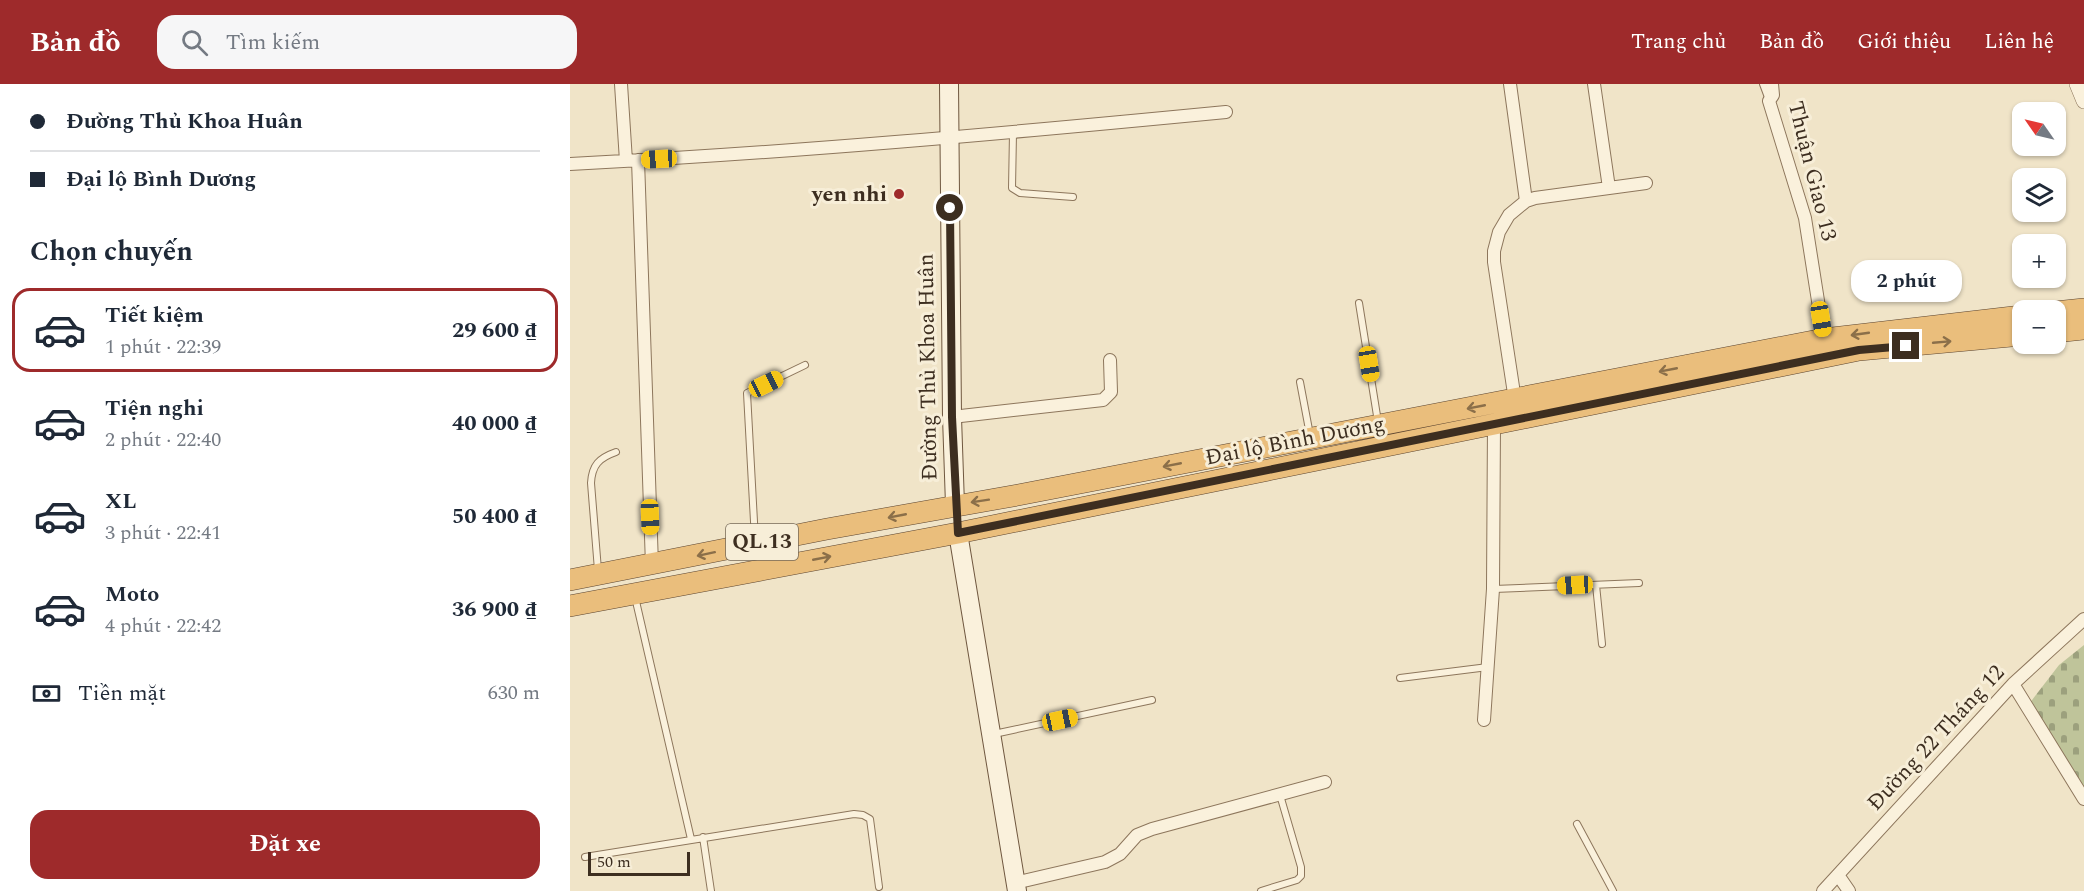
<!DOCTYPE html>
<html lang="vi">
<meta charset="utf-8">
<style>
:root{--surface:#fff;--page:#f6f6f7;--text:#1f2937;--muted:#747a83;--line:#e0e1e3;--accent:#9e2a2b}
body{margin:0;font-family:Spectral,serif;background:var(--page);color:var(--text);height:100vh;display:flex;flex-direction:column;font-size:22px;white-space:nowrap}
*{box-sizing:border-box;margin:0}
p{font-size:20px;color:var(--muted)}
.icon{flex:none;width:33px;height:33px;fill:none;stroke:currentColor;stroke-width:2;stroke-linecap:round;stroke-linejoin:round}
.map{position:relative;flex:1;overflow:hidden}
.sheet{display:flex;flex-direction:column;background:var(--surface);width:570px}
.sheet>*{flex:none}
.banner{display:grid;align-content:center;height:132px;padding:0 30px;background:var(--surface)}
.needle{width:39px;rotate:304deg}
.fabs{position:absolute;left:1442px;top:18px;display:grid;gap:12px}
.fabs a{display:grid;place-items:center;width:54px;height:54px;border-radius:12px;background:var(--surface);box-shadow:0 2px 4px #0004;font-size:30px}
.scale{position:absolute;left:18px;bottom:15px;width:102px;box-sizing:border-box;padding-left:6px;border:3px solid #3d2e20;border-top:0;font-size:16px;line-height:21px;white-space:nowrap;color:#3d2e20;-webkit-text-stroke:4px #f7eed8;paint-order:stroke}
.end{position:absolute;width:27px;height:27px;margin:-14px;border:8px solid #3d2e20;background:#fff;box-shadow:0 0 0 3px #fff}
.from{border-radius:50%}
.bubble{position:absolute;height:42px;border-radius:18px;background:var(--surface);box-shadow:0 2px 4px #0004;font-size:20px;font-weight:700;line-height:42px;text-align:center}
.car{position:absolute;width:18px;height:36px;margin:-18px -9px;border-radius:8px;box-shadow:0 0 4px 2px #0007;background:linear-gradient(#f5c518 24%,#345 0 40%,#f5c518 0 76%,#345 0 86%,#f5c518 0)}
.banner b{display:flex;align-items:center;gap:21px;height:57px;font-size:22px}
.banner b+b{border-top:2px solid var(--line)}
.banner i{width:15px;height:15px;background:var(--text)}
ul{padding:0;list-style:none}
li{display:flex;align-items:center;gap:18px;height:84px;margin:0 12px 9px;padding:0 18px;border:3px solid transparent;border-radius:18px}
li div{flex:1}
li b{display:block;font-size:22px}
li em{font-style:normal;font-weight:700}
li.selected{border-color:var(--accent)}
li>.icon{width:54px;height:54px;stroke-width:1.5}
h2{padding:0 30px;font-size:27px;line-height:72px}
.pay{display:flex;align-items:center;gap:15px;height:66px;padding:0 30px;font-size:22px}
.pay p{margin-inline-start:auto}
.button{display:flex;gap:12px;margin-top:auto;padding:12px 30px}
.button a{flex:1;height:69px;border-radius:18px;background:var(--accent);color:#fff;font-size:24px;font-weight:700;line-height:69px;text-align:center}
header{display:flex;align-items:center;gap:36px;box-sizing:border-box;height:84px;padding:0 30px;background:var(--accent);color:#fff}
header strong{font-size:28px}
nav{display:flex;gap:33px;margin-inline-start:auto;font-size:21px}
.search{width:420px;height:54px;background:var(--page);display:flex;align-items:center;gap:15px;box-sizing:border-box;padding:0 21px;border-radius:18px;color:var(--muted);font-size:22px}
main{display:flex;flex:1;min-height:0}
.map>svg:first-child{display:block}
</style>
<header>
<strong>Bản đồ</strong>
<div class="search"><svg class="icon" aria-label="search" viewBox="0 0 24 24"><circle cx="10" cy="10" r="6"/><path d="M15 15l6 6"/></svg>Tìm kiếm</div>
<nav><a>Trang chủ</a><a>Bản đồ</a><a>Giới thiệu</a><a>Liên hệ</a></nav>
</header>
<main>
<section class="sheet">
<div class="banner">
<b><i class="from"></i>Đường Thủ Khoa Huân</b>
<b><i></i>Đại lộ Bình Dương</b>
</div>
<h2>Chọn chuyến</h2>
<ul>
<li class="selected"><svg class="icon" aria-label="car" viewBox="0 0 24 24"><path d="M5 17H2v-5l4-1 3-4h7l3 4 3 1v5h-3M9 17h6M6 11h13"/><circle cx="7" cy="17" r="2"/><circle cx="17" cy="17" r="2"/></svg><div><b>Tiết kiệm</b><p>1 phút · 22:39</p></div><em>29 600 ₫</em></li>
<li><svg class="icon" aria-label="car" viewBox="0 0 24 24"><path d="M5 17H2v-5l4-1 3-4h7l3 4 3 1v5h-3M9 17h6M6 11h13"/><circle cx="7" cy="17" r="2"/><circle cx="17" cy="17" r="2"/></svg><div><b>Tiện nghi</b><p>2 phút · 22:40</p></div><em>40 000 ₫</em></li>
<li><svg class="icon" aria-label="car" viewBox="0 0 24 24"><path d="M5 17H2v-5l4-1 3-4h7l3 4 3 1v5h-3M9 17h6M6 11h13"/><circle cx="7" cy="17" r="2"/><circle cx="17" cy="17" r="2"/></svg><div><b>XL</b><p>3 phút · 22:41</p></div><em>50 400 ₫</em></li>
<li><svg class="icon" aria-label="car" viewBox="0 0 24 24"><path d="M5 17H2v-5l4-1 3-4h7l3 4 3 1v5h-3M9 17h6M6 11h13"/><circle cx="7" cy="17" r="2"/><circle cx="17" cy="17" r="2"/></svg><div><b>Moto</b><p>4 phút · 22:42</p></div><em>36 900 ₫</em></li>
</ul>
<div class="pay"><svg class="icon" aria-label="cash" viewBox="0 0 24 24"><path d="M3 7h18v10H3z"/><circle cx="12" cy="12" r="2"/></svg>Tiền mặt<p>630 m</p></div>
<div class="button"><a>Đặt xe</a></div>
</section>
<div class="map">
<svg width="1514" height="807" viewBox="0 0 1514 807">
<defs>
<pattern id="cemetery-stones" width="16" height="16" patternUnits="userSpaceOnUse" patternTransform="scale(1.5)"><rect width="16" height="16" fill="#bfc49a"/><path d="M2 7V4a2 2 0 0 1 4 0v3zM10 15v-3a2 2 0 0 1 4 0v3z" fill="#9ca07d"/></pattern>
</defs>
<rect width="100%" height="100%" fill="#f0e4c8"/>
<!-- cemetery -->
<path fill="url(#cemetery-stones)" d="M1514 561V710L1459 620 1489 581Z"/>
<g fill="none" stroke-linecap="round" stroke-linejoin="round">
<defs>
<path id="service" d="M1193 0 1199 16
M443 49 442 104 450 109 503 113
M789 219 808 338
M730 298 740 351
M185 456 177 309 235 281
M28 486 21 399C22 381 29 374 46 368
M1026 501 1032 560
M924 505 1069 499
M65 513 121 755
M830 594 918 583
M424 650 582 616
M1007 740 1043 807
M133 753 141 807
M15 773 284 730 293 731 300 735 309 803
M691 807 727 796 731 792V783L710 711"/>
<path id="minor" d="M51 0 56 77
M940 0 956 117
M1024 0 1039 104
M1202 0 1203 11 1199 17 1235 134 1254 255
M68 76 82 481
M0 80C219 69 438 49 656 28
M945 316 924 178V167L929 148 939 131 956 117 965 114 1076 99
M382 333 533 316 541 308 540 276
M1443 600 1514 715
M914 636 923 505 924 340
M1268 791 1279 807
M445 799 535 778 550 770 567 751 582 745 755 698
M1253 807 1443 600 1514 535"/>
<path id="tertiary" d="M1507 0 1514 17"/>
<path id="secondary" d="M379 0 382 333 385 421
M388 449 447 807"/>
<path id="trunk" d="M1485 228 1514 225
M1485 248 1514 245
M0 496 257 445 448 411 1254 255 1452 232
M0 522 388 449 1289 266 1452 251"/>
</defs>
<!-- service casing -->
<use href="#service" stroke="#8d765c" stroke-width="8"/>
<!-- minor casing -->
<use href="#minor" stroke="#8d765c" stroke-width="14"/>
<!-- tertiary casing -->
<use href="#tertiary" stroke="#8d765c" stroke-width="16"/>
<!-- secondary casing -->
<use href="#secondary" stroke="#6f573f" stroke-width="20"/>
<!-- trunk casing -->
<use href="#trunk" stroke="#5b4430" stroke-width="22"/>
<!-- service -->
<use href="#service" stroke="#faf1dc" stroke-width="6"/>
<!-- minor -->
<use href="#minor" stroke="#faf1dc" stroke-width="12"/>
<!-- tertiary -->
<use href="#tertiary" stroke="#faf1dc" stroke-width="15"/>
<!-- secondary -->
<use href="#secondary" stroke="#faf1dc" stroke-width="18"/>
<!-- trunk -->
<use href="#trunk" stroke="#eabe7c" stroke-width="21"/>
</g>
<!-- one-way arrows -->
<defs><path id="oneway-shaft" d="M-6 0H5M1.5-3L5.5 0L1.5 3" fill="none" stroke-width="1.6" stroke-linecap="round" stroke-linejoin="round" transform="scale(1.5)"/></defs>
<g stroke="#8b6f49">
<use href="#oneway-shaft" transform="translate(1290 250) rotate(172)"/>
<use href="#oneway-shaft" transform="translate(1372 258) rotate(-5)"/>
<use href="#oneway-shaft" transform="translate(1098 286) rotate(169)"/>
<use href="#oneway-shaft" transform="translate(906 323) rotate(169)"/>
<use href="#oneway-shaft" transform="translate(602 381) rotate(169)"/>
<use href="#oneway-shaft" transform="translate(410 417) rotate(171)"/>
<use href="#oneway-shaft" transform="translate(327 432) rotate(169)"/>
<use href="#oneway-shaft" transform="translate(136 470) rotate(168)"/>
<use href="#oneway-shaft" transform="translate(252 474) rotate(-11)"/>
</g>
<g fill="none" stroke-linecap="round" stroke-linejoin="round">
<!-- route -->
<path stroke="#3d2e20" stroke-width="8" d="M380 124 382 333 388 449 1289 266 1336 262"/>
</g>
<!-- markers -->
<circle fill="#9e2a2b" stroke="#f7eed8" stroke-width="2" cx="329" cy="110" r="6"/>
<g text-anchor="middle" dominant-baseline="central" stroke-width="6" stroke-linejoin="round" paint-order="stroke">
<!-- shield labels -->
<rect fill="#f7eed8" stroke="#756857" stroke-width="1.5" x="156" y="440" width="72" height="36" rx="4.5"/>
<g font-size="21" font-weight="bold" fill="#3d2e20">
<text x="192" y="458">QL.13</text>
</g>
<!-- street labels -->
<g font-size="22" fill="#3d2e20" stroke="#f7eed8">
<text transform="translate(1242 87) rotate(76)">Thuận Giao 13</text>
<text transform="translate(358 283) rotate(-91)">Đường Thủ Khoa Huân</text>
<text transform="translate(725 357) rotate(-11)">Đại lộ Bình Dương</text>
<text transform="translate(1366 654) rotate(-47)">Đường 22 Tháng 12</text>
</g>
<!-- poi labels -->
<g font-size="22" font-weight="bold" fill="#3d2e20" stroke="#f7eed8" text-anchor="end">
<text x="317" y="110">yen nhi</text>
</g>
</g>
</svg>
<div class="fabs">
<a><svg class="needle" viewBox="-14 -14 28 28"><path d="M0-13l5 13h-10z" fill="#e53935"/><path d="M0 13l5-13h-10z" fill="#747a83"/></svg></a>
<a><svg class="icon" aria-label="layers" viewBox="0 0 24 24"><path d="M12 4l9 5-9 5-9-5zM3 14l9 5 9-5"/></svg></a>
<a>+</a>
<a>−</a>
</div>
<div class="scale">50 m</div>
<i class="end from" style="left:380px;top:124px"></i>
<i class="end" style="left:1336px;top:262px"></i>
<div class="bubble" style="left:1281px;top:176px;width:111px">2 phút</div>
<i class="car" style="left:89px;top:75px;rotate:267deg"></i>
<i class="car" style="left:1251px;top:235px;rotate:171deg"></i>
<i class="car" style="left:799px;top:280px;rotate:171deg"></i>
<i class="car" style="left:196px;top:300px;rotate:64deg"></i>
<i class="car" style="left:80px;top:433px;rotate:178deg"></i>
<i class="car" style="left:1005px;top:501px;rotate:267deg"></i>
<i class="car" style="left:490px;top:636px;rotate:78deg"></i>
</div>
</main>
